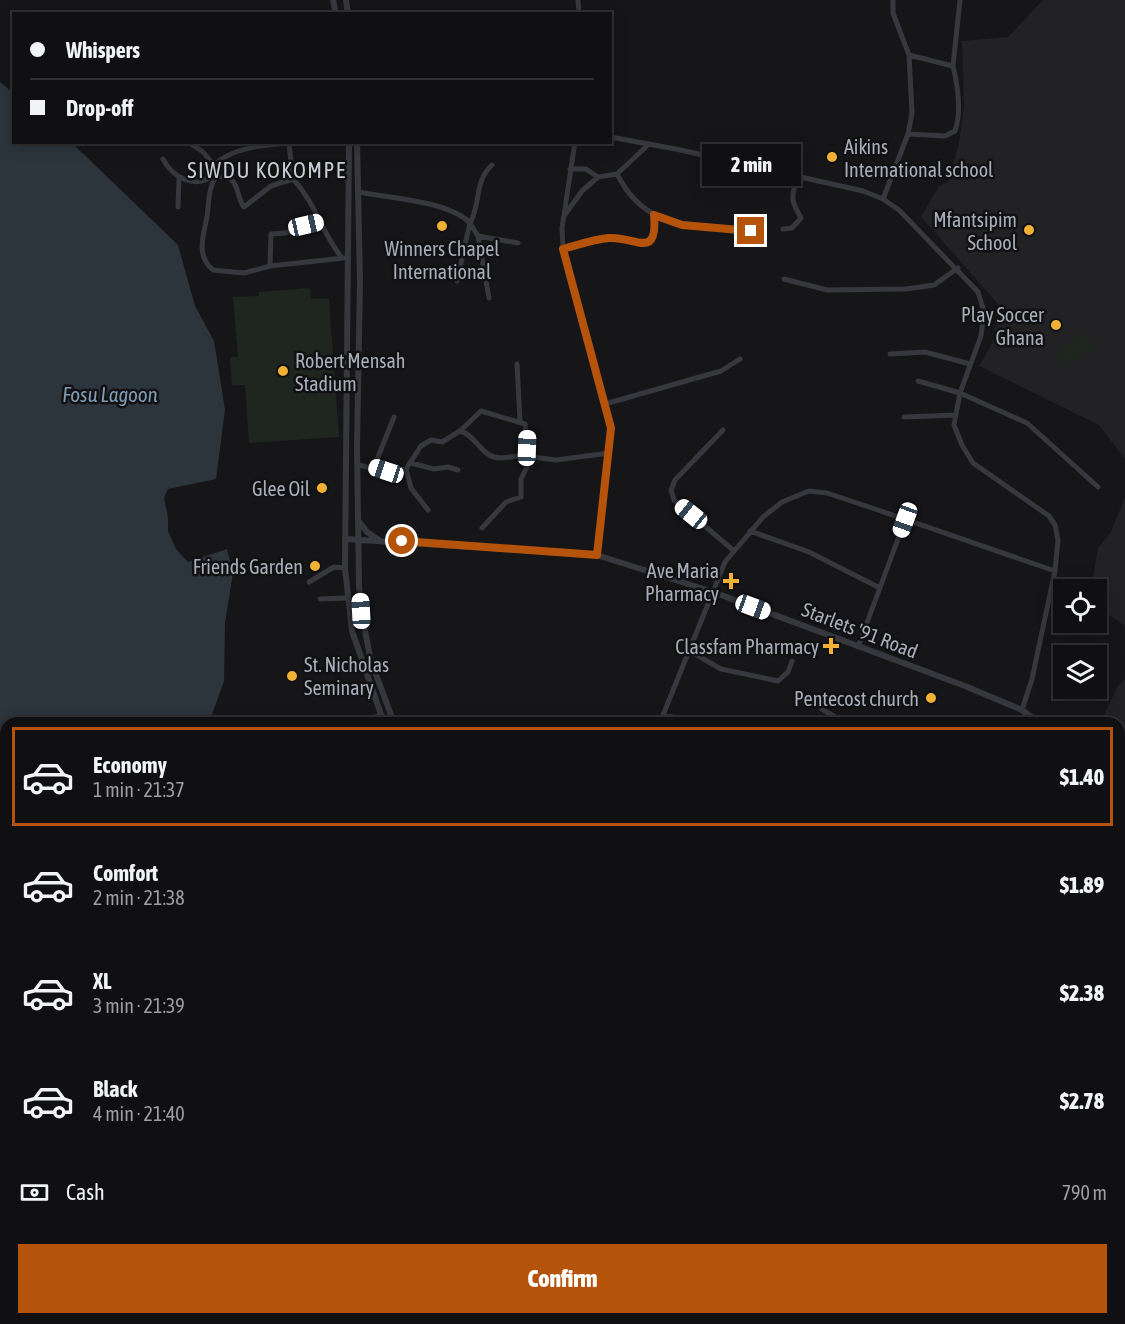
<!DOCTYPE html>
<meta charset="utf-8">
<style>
:root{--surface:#101012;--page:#1e1e20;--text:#f1f3f6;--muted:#9c9d9f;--line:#303032;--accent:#b45309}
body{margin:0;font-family:"Asap Condensed",sans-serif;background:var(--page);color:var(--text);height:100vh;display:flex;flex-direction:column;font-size:22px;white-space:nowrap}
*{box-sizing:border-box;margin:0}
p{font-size:20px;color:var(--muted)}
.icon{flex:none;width:33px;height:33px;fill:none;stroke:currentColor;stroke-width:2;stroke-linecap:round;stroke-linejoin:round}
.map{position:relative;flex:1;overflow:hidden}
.sheet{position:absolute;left:0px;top:717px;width:1125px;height:608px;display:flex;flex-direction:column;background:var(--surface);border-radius:18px 18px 0 0;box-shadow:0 3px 15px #0003,0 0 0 2px var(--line)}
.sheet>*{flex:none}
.guide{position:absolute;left:12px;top:12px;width:600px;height:132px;border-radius:0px;box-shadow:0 3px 15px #0003,0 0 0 2px var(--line);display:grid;align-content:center;height:132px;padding:0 18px;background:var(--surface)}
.tools{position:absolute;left:1053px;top:579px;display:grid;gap:12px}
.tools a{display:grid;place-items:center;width:54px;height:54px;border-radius:0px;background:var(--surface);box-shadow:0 3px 15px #0003,0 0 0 2px var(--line);font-size:30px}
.end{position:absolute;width:27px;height:27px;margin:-14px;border:8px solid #b45309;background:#fff;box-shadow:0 0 0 3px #fff}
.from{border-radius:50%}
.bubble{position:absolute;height:42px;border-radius:0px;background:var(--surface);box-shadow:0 3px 15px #0003,0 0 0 2px var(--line);font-size:20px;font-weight:800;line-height:42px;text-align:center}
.car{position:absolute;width:18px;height:36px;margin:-18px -9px;border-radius:8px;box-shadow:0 0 4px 2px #0007;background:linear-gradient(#fff 24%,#345 0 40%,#fff 0 76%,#345 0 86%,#fff 0)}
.guide b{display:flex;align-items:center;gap:21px;height:57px;font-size:22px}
.guide b+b{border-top:2px solid var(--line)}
.guide i{width:15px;height:15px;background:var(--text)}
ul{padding:10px 0 0;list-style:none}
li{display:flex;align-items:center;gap:18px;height:99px;margin:0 12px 9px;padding:0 6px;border:3px solid transparent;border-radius:0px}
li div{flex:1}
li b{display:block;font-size:22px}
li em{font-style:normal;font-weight:800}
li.selected{border-color:var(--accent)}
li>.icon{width:54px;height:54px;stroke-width:1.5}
.pay{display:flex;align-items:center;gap:15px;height:66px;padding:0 18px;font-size:22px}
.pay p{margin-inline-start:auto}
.primary-button{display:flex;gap:12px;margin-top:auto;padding:12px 18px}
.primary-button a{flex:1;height:69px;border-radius:0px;background:var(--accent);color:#fff;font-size:24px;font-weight:800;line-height:69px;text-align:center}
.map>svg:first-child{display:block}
</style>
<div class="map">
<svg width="1125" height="1324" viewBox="0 0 1125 1324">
<rect width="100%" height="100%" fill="#161618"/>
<!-- built -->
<path fill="#222225" d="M1043 0H1125V459L1099 425 979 366 994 340 998 304 921 217 939 186 948 182 959 143 964 106 962 41 1008 37Z
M1125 497V626L1097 606 1096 590 1091 589 1098 548 1111 532Z
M1125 679V798L1119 794V723H1100L1118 686Z
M1125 798V844L1119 845V809Z"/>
<!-- green -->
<path fill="#1e261f" d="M310 288 311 299 329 298 339 437 249 443 245 385H232L230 357H238L233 297 259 296V292Z
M1085 332 1095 347 1065 367 1055 352Z"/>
<!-- water -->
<path fill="#2c353c" d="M0 82 13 93 14 142 72 143 178 245 195 306 214 341 225 410 216 479 168 489 164 498 168 518V531L176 549 188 562 227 549 233 573 225 623 224 681 209 723H6V1278L0 1273Z
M74 1319H162L159 1324H84Z"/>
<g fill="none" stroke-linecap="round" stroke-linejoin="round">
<!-- minor -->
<path stroke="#37383d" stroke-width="5" d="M578 0 579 14
M953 66 960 0
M908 134 945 136 955 131C962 111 958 87 953 66L909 55
M610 137 676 149 863 191 883 199 899 210 978 292 984 311 981 336 960 393 954 425 962 445 973 463 1049 516 1055 525 1058 540 1055 571 1032 679 1022 710
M188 142 203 152 214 165
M575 142 562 228 563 249 611 428 597 555
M289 144 293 179
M163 159C172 177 195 190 214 175L231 179C240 188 237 198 244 207L271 186 293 179C317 205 321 232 342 258
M764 168 782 146C811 151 791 185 793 200 794 206 798 212 801 218L792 228 783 229
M570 169H586L598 177 617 174 649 144
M617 174C648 235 695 221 751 231
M214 175V165C236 144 274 145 303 142
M216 176C208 189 209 203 207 217 203 236 196 256 213 270L244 273 270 266 344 258
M359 192C389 198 449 201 470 223L457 281
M883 199 908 134 912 113 909 55 893 13V0
M178 207 179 178
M564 216 582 191 598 177
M478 236 518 243
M563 249C578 245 594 239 609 238 634 236 658 261 654 215
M270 266 271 234 285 233 320 222
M784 279 827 290 906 289 934 285 958 268
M489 298 478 236 470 223C481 204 474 181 492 165
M890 354 925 352 970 364
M517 364 520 421
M918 381 960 393 1027 423 1098 487
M605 404 721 371 740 359
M904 417 956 415
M723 430 675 480 671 490 674 500 733 550
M460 431C475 435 481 454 494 457 505 460 518 455 528 454
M411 463 434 469 448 467 458 470
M358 465 386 471 406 469 421 446 431 440 442 442 460 431 481 411 525 424 527 448 532 457 556 460 609 453
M374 467 394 417
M406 469 411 488 428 510
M482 528 506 502 521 497V479L532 457
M750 531 809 552 880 588
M309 582 334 567 345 568
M320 599 347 598
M858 647 905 520
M688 650 721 669 778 681 788 672 792 661
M822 709 845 723
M663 715 725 562 763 517 782 502 809 491 827 493 872 508 1055 571
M363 723 380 715
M661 723 663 715 698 723
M1119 1151H1125
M429 1318V1324
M824 1318 825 1324
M912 1324 914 1318
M1018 1324 1020 1318"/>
<!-- tertiary -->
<path stroke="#37383d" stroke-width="6" d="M333 0 336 14
M346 0 348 14
M349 142 345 568 352 631 384 723
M357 142 360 281 357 447 359 585 361 611 371 661 394 723
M360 523 367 532 379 540
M345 539 597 555 713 592 965 686 1022 710 1039 723
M1119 914 1125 933
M0 1286 6 1289
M61 1318 71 1324
M317 1318V1324"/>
</g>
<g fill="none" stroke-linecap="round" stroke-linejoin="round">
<!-- route -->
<path stroke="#b45309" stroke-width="8" d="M402 541 597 555 611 428 563 249C578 245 594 239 609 238 635 236 658 261 654 215L682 225 751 231"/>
</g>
<!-- markers -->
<g fill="#f2b134" stroke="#111113" stroke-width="2">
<circle cx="832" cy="157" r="6"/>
<circle cx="442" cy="226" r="6"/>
<circle cx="1029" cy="230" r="6"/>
<circle cx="1056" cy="325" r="6"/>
<circle cx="283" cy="371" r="6"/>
<circle cx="322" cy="488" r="6"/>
<circle cx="315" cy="566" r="6"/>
<path d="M728 572h6v6h6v6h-6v6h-6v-6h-6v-6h6z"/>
<path d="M828 637h6v6h6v6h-6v6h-6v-6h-6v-6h6z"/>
<circle cx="292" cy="676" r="6"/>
<circle cx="931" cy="698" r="6"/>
</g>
<g text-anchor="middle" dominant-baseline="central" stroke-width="5" stroke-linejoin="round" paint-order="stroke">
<!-- poi labels -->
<g font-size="20" fill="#a8adb8" stroke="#111113" text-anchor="end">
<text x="844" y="146" text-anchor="start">Aikins<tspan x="844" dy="23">International school</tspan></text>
<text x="1017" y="219">Mfantsipim<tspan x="1017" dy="23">School</tspan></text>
<text x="442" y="248" text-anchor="middle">Winners Chapel<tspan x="442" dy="23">International</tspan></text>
<text x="1044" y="314">Play Soccer<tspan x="1044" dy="23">Ghana</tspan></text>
<text x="295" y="360" text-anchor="start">Robert Mensah<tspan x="295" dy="23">Stadium</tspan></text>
<text x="310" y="488">Glee Oil</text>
<text x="303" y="566">Friends Garden</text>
<text x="719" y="570">Ave Maria<tspan x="719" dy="23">Pharmacy</tspan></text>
<text x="819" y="646">Classfam Pharmacy</text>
<text x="304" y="664" text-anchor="start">St. Nicholas<tspan x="304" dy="23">Seminary</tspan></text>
<text x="919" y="698">Pentecost church</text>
</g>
<!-- street labels -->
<g font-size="20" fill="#a8adb8" stroke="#111113">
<text transform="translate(860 630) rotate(21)">Starlets '91 Road</text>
</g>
<!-- water labels -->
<g font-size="21" font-style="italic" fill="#7f9bb3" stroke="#111113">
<text x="110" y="394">Fosu Lagoon</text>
</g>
<!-- quarter labels -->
<g font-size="22" letter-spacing="1.5" fill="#c9ccd4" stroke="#111113">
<text x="267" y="170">SIWDU KOKOMPE</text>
</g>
</g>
</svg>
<div class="tools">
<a><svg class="icon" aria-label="locate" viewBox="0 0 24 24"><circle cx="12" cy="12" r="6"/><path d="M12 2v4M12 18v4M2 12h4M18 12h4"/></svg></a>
<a><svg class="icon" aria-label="layers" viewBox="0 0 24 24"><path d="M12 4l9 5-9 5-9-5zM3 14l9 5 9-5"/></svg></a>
</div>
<i class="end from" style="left:402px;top:541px"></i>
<i class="end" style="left:751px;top:231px"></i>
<div class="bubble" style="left:702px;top:144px;width:99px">2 min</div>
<i class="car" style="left:306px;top:225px;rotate:77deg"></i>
<i class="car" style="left:527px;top:448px;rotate:2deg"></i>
<i class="car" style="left:386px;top:471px;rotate:288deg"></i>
<i class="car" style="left:691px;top:514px;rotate:309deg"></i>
<i class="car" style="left:905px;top:520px;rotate:200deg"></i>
<i class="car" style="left:753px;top:607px;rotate:110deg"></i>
<i class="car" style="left:361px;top:611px;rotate:357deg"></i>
<div class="guide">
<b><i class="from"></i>Whispers</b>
<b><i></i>Drop-off</b>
</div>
<section class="sheet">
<ul>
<li class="selected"><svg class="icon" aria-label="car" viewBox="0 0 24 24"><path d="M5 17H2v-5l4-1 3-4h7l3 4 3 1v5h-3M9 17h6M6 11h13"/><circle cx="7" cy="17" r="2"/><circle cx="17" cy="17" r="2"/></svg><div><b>Economy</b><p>1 min · 21:37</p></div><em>$1.40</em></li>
<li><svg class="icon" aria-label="car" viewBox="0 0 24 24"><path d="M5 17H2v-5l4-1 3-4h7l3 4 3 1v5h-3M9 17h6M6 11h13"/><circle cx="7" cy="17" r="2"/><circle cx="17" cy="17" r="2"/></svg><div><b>Comfort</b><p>2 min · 21:38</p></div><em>$1.89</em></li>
<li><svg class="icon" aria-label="car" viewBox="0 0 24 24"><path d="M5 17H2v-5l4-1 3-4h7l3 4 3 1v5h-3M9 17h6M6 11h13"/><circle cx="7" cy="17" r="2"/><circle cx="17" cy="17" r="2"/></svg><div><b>XL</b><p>3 min · 21:39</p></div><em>$2.38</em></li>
<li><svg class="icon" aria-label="car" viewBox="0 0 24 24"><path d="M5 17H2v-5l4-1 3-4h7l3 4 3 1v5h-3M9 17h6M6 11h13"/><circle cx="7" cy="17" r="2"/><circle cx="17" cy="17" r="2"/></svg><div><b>Black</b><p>4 min · 21:40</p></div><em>$2.78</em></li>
</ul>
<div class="pay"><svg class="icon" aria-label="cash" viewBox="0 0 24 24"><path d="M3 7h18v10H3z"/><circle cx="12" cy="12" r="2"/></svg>Cash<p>790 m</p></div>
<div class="primary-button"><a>Confirm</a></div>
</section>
</div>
